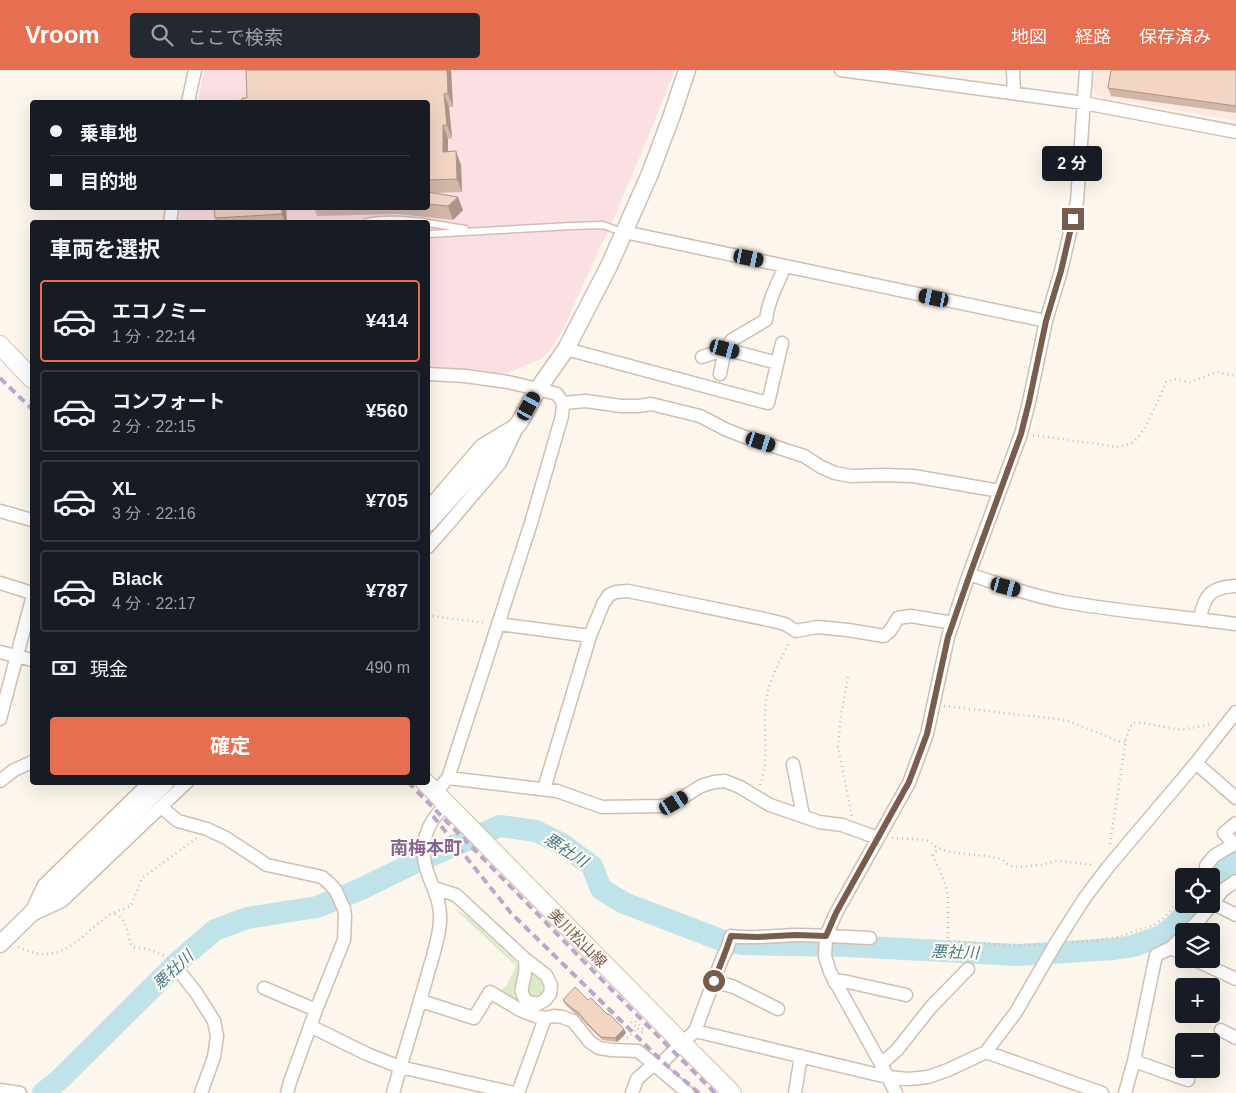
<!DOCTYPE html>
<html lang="ja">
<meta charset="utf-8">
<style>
:root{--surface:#171b24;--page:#242831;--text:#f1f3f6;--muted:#9ea1a6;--line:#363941;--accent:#e76f51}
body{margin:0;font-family:Arial,"Noto Sans JP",sans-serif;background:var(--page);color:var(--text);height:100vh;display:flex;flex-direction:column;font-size:19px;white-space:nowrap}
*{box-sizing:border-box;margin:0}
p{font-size:16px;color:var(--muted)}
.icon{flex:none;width:28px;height:28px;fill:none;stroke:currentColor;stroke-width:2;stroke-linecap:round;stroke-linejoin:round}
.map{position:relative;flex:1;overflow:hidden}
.details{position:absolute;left:30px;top:150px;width:400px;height:565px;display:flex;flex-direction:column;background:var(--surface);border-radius:5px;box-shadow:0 5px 20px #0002}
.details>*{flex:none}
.banner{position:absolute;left:30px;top:30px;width:400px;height:110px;border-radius:5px;box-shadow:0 5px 20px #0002;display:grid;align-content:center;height:110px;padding:0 20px;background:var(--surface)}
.buttons{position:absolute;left:1175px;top:798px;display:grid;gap:10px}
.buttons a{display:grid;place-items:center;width:45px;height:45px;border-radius:5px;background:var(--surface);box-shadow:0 5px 20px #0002;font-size:25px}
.end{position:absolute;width:22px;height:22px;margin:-11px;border:6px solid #7a5c4d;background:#fff;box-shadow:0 0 0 2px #fff}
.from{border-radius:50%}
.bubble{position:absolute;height:35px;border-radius:5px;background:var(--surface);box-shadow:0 5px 20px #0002;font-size:16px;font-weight:700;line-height:35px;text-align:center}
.car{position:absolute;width:15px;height:30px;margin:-15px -8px;border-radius:6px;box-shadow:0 0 4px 1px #0007;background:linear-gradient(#222 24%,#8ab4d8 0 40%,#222 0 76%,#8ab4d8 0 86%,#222 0)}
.banner b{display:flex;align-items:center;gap:18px;height:48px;font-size:19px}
.banner b+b{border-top:1px solid var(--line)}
.banner i{width:12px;height:12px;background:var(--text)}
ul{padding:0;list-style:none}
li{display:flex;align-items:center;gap:15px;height:82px;margin:0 10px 8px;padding:0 10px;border:2px solid var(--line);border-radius:5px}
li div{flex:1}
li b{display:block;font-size:19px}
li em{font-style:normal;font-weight:700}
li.on{border-color:var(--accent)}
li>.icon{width:45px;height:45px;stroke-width:1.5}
h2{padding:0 20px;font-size:22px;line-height:60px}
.pay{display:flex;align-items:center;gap:12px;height:55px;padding:0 20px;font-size:19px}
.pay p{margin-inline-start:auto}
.cta{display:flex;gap:10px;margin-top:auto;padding:10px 20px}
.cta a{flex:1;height:58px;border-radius:5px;background:var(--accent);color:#fff;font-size:20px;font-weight:700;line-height:58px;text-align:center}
header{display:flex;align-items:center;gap:30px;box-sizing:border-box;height:70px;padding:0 25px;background:var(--accent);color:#fff}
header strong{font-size:24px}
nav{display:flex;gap:28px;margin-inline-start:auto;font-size:18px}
.search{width:350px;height:45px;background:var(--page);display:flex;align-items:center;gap:12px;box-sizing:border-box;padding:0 18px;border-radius:5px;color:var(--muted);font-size:19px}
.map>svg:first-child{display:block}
</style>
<header>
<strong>Vroom</strong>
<div class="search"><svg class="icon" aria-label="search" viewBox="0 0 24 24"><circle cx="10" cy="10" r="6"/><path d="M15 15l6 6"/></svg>ここで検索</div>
<nav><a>地図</a><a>経路</a><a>保存済み</a></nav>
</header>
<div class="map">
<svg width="1236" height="1023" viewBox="0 0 1236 1023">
<rect width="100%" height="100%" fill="#fdf6ec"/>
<!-- commercial -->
<path fill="#fde8e0" d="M1093 0H1236V51L1098 26 1091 18Z"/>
<!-- medical -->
<path fill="#fbdfe3" d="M204 0H675L644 77 615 145 564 257 550 281 541 289 502 305 441 297H428V152H178L180 138H428V32H198Z"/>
<!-- green -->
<path fill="#d8ecc9" d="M454 838 467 846 513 889C516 893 519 897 519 901 519 914 507 920 520 933L499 923 507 915 516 896Z
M532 902C540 909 545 913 542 924 537 927 534 928 529 926L527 913Z"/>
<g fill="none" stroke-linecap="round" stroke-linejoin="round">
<!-- river -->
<path stroke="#bfe3e8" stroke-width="22" d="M1211 816 1228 798 1236 791
M43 1023 59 1010 181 889 215 860 247 848 317 837 361 819 412 794 500 756 536 761 562 774 592 796 601 819 624 833 721 870 742 874 848 876 1018 885 1114 879 1133 876 1159 867 1174 856 1195 834"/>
<defs>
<path id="service" d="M367 152C385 148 406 150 425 152
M428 153 465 159
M428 164 571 156 603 155 622 162"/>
<path id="minor" d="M841 0 1084 33 1236 62
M1013 0 1014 23
M188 32 195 0
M170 152 172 138
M624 162 1046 251
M566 279 768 333 782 273
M702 287 725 279 732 270 766 250C768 231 778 213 785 196
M428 304 465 306 508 312 538 319 557 324 563 333 562 346 531 453 448 708 435 723
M720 304 725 279 777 293
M563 333 586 331 621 336H639L651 334 700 346 727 360 745 367 804 386 821 397 835 403 851 406 883 405 913 406 1000 421
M428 438 481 376 509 359
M0 441 32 450
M428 477 449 453 500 393 515 362
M969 504C1001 515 1033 526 1065 532 1122 542 1179 546 1236 554
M0 513 32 523
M1200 549C1204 525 1211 517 1236 516
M498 554 590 566
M0 582 32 590
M0 649 32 529
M1196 693 1236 728
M793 694 803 746
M448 708 557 721 602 737 661 736 674 733 701 716 714 712 725 711 740 717 770 735 819 752 842 755 878 768
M0 711 14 700 32 692
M544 719 590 566 603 534 609 525 616 522 628 521 769 550 785 554 796 561 817 557 848 560 884 566 890 561 898 548 911 546 953 553
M161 737 178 751 207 759 226 768 267 795 322 807 330 814 336 821 344 839 345 846 344 870 316 940 290 1012 287 1023
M1234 774 1224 763 1236 753
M1206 796 1214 786 1236 773
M434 818 456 825 525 889 546 905 551 915 550 924 545 930 538 934 527 932C517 918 524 916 525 903 526 898 525 894 525 889
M1212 833 1236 845
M33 838 44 815 150 712
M36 843 62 831 187 712
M1188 861 1200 849 1223 820 1236 811
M1171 878 1184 884
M1193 889 1236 909
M179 901 197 924 214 951 217 966 214 987 201 1023
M714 911 734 917 778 939
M835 913 841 911 848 912 906 925
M264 918 316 940
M421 931 474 948 490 922 520 940 535 946 545 948 554 946 562 947 573 951 590 972 599 978 612 980 638 981 688 1023
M310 956 367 984 400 997 514 1023
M1221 960 1236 968
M695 961 722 889 727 879 731 866C751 869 772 866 793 865 819 865 845 867 870 868
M986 982 1102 1023
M1134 991 1188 1010
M881 994 897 980 931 937 968 899
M657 997 695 961 887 1007 909 1009 928 1007 948 1000 986 982 1016 942 1056 873 1084 829 1108 797 1196 693 1236 642
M0 1020 20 1023
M393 1023C404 983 417 943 428 903 433 886 439 868 440 851 441 832 434 821 428 804 418 777 426 753 446 735
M518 1023 545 948
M632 1023 637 1009 653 995
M795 1023 801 986
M896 1023 881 994 830 902 825 886 826 866 836 843 909 713 927 664 948 567 969 504 1021 364 1029 332 1046 251 1061 201 1077 132 1086 0
M1125 1023 1134 991 1156 885 1171 878 1184 865"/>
<path id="tertiary" d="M428 453 519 353 538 319 566 279 609 196 649 106 672 45 687 0
M0 874 166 712"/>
<path id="secondary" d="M0 275 32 309
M425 712 682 973 732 1023"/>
</defs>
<!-- service casing -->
<use href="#service" stroke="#d1beb0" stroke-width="9"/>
<!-- minor casing -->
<use href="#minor" stroke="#d1beb0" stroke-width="15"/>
<!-- tertiary casing -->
<use href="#tertiary" stroke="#d1beb0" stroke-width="19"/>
<!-- secondary casing -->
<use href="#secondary" stroke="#d6c0b0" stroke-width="20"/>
<!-- path -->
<path stroke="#d9b8a5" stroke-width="2.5" stroke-dasharray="1 4" stroke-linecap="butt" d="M1033 365 1117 377C1123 376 1128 375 1133 372 1146 362 1159 328 1166 312L1173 309 1190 312 1217 302 1236 306
M428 544 432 546 487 553
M848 607 841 644 838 677 852 746
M944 636 1066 650 1118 671 1125 672
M760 715C771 687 761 654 767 625 771 606 781 589 790 571
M892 768 914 769 928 771 938 778 950 782 993 787 1001 789 1010 796 1018 797 1041 795 1056 791 1095 795
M1110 774 1126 669 1129 659 1133 653H1144L1181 660 1212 654
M935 776 936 781 933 785 944 810 948 826V871L1020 876 1041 874
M115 844C118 845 120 847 122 849 128 856 127 868 133 877 147 878 161 883 173 891
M1072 872 1090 871 1118 867 1154 855 1165 847 1184 824
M18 877C60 897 76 870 106 847 113 842 123 839 131 836L142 808 197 768
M631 952 637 958
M623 966 624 968 629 967 637 958 642 962 644 960 634 950"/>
<!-- service -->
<use href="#service" stroke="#fff" stroke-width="6"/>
<!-- minor -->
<use href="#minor" stroke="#fff" stroke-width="12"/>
<!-- tertiary -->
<use href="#tertiary" stroke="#fff" stroke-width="16"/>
<!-- secondary -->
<use href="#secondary" stroke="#fff" stroke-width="18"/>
<!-- rail -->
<path stroke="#b9a8c9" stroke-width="4" stroke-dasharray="8 5" stroke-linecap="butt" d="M0 308 32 339
M408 712 611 919 715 1023
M433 746 511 843 663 992 699 1023"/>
</g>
<!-- wall -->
<path fill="#d1b7a8" d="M451 0 453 37H449L452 68 448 69V82L461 95 462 122 434 123 463 140 453 150 398 144 317 146 314 138H428V32L243 30 247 28Z
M1236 0V43L1111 26 1108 18Z
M286 138 287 152H216L215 148Z
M563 930H588L624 959 626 963 617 972 602 970 587 955 579 946 574 943 564 933Z"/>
<!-- shaded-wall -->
<path fill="#aa9588" d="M447 0H451L453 37 448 23Z
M444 24 449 37 452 68 447 55Z
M443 55 448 69V95L443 82Z
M456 81 461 95 462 122 457 109Z
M458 127 463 140 453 150 448 136Z
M282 138H286L287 152H285L282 144Z
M624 959 626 963 617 972 615 968Z"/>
<!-- building -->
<path fill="#f3d5c3" stroke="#aa9588" d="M246 0H447L448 23 444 24 447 55H443V82L456 81 457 109 428 110V32H234V31L243 30 242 28H247Z
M1111 0H1236V36L1108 18Z
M428 122 458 127 448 136 428 134Z
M214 138H282V144L215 148Z
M575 917 588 930 591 928 608 945 609 944 624 959 615 968 601 967 586 952 578 942 573 939 563 930Z"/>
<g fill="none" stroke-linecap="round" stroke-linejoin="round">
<!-- route -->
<path stroke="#7a5c4d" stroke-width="6" d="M714 911C720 896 726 881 731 866L757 867 795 865 826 866 836 843 909 712 927 664 948 567 970 504 1021 364 1029 332 1046 251 1061 201 1073 149"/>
</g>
<g text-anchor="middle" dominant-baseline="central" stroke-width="4.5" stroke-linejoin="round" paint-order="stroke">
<!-- street labels -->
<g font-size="15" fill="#7a5c4d" stroke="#fffaf3">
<text transform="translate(578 868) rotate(45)">美川松山線</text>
</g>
<!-- water labels -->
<g font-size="16" font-style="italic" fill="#437c86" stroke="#fffaf3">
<text transform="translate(566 780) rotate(33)">悪社川</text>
<text transform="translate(955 882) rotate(2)">悪社川</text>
<text transform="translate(173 900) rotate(-43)">悪社川</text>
</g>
<!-- quarter labels -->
<g font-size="18" font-weight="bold" fill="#846695" stroke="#fffaf3">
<text x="426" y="778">南梅本町</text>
</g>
</g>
</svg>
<div class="buttons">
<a><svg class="icon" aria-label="locate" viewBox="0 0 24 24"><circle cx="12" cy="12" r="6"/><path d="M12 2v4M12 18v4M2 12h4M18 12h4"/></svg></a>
<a><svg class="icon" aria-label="layers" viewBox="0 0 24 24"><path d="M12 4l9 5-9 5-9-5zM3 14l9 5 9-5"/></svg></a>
<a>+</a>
<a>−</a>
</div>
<i class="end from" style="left:714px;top:911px"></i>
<i class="end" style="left:1073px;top:149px"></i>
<div class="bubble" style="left:1042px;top:76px;width:60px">2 分</div>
<i class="car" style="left:749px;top:188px;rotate:102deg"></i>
<i class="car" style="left:934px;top:228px;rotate:282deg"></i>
<i class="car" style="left:725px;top:279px;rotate:105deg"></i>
<i class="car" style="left:529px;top:336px;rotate:29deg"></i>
<i class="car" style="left:761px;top:372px;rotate:108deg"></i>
<i class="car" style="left:1006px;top:517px;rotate:105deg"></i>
<i class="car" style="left:674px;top:733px;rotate:59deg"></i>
<div class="banner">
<b><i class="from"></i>乗車地</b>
<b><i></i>目的地</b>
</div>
<section class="details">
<h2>車両を選択</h2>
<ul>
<li class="on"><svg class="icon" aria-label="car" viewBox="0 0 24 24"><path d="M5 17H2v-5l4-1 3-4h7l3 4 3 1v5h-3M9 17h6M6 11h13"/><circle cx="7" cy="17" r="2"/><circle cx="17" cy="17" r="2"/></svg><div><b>エコノミー</b><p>1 分 · 22:14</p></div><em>¥414</em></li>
<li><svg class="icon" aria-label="car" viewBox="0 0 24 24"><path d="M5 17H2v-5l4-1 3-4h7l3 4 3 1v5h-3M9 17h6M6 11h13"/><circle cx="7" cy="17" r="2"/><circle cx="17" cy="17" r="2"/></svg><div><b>コンフォート</b><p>2 分 · 22:15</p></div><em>¥560</em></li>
<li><svg class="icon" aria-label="car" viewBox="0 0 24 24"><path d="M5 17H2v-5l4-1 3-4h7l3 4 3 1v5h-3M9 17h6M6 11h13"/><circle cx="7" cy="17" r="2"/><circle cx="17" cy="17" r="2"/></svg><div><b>XL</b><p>3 分 · 22:16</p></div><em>¥705</em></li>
<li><svg class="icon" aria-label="car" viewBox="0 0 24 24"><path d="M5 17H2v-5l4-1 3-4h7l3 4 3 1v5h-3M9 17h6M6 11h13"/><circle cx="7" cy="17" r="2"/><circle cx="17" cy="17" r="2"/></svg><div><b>Black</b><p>4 分 · 22:17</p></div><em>¥787</em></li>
</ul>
<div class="pay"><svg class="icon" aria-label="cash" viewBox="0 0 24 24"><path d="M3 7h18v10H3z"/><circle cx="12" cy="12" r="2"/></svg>現金<p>490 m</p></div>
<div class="cta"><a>確定</a></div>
</section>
</div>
